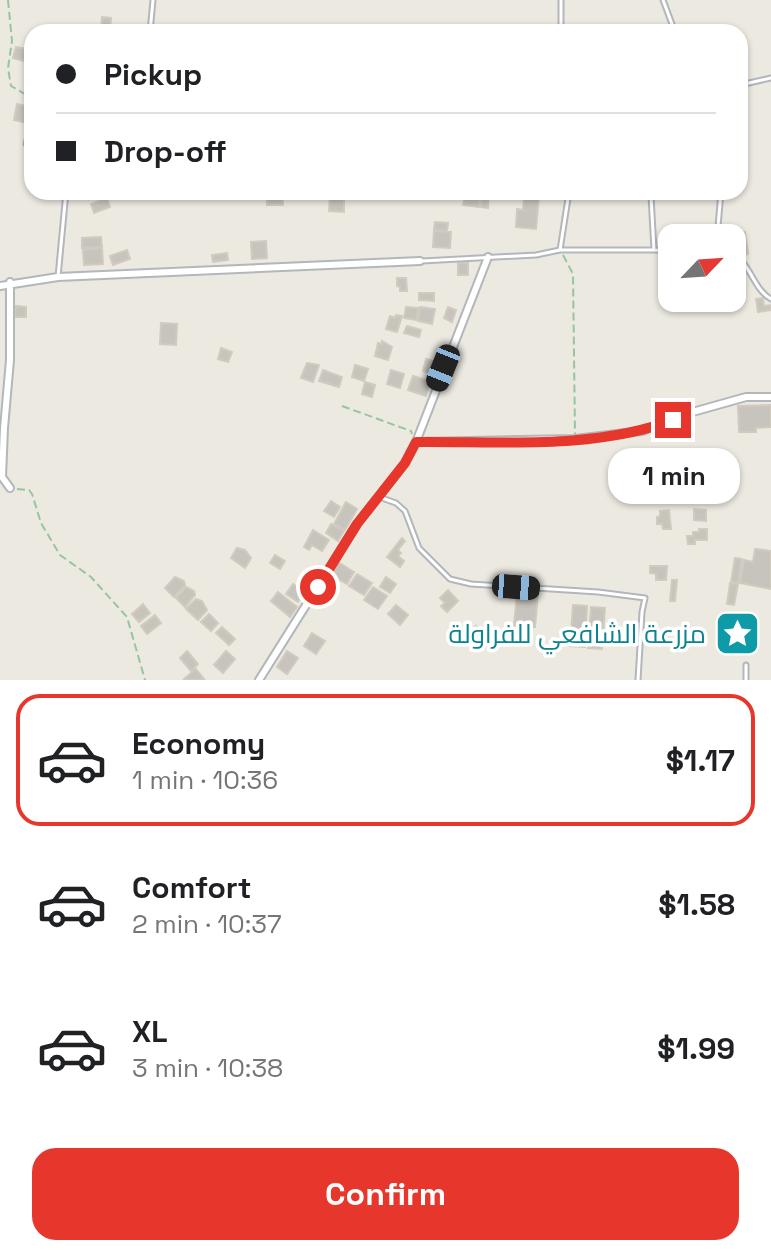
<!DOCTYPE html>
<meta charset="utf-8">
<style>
:root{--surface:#fff;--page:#f6f6f6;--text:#202124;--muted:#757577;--line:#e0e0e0;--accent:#e7362c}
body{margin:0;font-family:"Space Grotesk",Cairo,sans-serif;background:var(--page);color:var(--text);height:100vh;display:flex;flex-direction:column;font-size:30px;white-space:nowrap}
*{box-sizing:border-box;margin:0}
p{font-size:26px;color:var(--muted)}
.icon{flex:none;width:44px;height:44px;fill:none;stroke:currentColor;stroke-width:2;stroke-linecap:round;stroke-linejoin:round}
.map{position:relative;height:680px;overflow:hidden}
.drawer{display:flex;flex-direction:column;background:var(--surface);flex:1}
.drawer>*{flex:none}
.top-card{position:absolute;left:24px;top:24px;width:724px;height:176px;border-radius:24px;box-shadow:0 2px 6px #0004;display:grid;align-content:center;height:176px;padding:0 32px;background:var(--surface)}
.needle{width:52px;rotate:65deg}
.fabs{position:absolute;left:658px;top:224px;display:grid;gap:16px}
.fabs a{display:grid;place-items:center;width:88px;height:88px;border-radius:16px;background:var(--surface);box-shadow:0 2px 6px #0004;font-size:40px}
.end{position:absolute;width:36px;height:36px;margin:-18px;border:10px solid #e7362c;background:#fff;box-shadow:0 0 0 4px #fff}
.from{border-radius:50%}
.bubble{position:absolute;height:56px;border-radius:24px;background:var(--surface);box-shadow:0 2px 6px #0004;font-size:26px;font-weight:800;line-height:56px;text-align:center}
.car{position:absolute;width:24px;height:48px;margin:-24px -12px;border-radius:10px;box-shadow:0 0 6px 2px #0007;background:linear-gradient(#222 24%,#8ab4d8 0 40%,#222 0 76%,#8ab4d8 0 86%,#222 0)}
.top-card b{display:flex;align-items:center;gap:28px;height:76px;font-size:30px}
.top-card b+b{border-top:2px solid var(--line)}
.top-card i{width:20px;height:20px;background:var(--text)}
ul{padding:14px 0 0;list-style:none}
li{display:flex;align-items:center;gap:24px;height:132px;margin:0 16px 12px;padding:0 16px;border:4px solid transparent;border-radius:24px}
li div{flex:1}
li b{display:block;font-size:30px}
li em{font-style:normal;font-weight:800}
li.selected{border-color:var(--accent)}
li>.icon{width:72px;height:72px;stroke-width:1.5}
.action{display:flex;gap:16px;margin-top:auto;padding:16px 32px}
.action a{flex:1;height:92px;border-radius:24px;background:var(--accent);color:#fff;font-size:32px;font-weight:800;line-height:92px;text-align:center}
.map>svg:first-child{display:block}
</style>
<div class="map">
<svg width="771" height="680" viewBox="0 0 771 680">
<rect width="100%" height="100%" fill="#ece9e1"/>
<!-- building -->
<path fill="#c7c4be" stroke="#d1cbbf" stroke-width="2" d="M102 17 111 18 110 31 101 30Z
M16 47 27 49 24 61 13 58Z
M17 104 31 107 27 123 14 120Z
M88 192H110V194L89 199Z
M267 192H282L283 205H267Z
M482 192H489L488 208 481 207Z
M465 194 480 196 479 207 463 205Z
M330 195H344V212L329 211Z
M524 195 539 196 536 229 516 227 517 209 523 210Z
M107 198 110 207 94 213 91 204Z
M435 222 448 223 447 231 434 230Z
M434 231 451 232 450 248 433 247Z
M745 232 748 254 744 255 743 250H740L737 246 735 234Z
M101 237 102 247 82 248V238Z
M266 241 267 258 252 259 251 242Z
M102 248 103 264 84 265 83 250Z
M127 250 130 259 113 265 110 256Z
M227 253 228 260 213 262 212 255Z
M458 263H468V275H458Z
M397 278H406L407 291H400V287L397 286Z
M419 293H434V301L419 300Z
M763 298 764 306 771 305V310L758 312 756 299Z
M16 306 26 307V317H15Z
M406 307 418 308 417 320 404 318Z
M420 307 435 309 432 324 418 321Z
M448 307 456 310 452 322 444 318Z
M396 315 402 316 397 332 386 329 390 316 395 318Z
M161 323 177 324 176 345 160 344Z
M407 326 421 330 419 337 404 333Z
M382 341 392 347 388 360 375 356 378 343 382 344Z
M221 348 232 352 228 362 218 359Z
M426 359 437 362 435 371 431 370 430 373 423 371Z
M307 363 319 365 313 382 301 378Z
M355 365 368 369 364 381 352 377Z
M323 370 342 377 339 387 319 381Z
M391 370 404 374 400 388 387 384Z
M413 376 430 381 426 396 408 390Z
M365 382 375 385 372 397 362 394Z
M771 405V427L756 428V432H739L738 406Z
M331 501 340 507 334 517 324 511Z
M346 502 357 509 345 530 334 524Z
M694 509 706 510V521L694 520Z
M669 510 671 529H663L662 524H657V517L660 516V511Z
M331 524 344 531 338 541 326 533Z
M699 529H707V540H695V544H688L687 536H693V532H699Z
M313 530 329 540 322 551 312 545 309 550 304 547Z
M402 538 405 541 398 550 401 553 398 556 404 561 400 567 387 557Z
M237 548 245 550 251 558 245 568 231 558Z
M755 549 771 551V589L740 583 744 560 753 562Z
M275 555 285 561 280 569 270 563Z
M735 558 742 559 738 583 731 582Z
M338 562 354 572 347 584 331 575Z
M650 566H667L666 580H656V574L650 573Z
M357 574 372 583 364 595 349 586Z
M175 577 184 581 185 585 174 597 165 588Z
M386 577 396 584 390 593 380 587Z
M672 580H677L675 601H670Z
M730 583 738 584 734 605 727 604Z
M293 584 305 593 298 602 286 594Z
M186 587 194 591 195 595 185 607 176 598Z
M373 587 387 596 378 609 364 600Z
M448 590 458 601 447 612 441 606 445 603 440 598Z
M278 592 297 607 290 617 271 601Z
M517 593 538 594 535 627 514 626Z
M196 599 202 601 207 610 198 620 186 609Z
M143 604 150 613 139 622 132 614Z
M396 605 408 615 400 625 388 614Z
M573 605 587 606 585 647 570 646Z
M591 607 605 608 602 649 588 648Z
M209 614 218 623 211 631 201 622Z
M155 615 161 623 147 634 141 626Z
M723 616 755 625 750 643 718 634Z
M476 626 486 637 475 648 465 636Z
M222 627 235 639 229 645 216 633Z
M312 633 325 641 316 654 304 646Z
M187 651 198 664 191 671 180 658Z
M226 651 235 659 223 673 214 665Z
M287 651 298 658 287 674 277 667Z
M196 669 204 679 186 680 184 679Z"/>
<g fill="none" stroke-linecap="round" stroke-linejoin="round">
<defs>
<path id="service" d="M561 0V32
M663 0 675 32
M87 32H97
M150 32 153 0
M740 85 771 78
M32 120 26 144 32 148
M651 196 654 250 672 251
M717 238 721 192
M560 250 569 192
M732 254C751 263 753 289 771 299
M422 261 536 255 560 250H654
M58 277 66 192
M379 497 396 503 405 511 419 548 450 579 471 584 598 592 645 598 642 612 638 680
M746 665V680"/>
<path id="minor" d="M0 286 58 277 420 261
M416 442 575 439 642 431 689 413 746 397H771
M10 488 2 477 4 428 10 360V282
M259 680 357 524 405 463 416 442 488 257"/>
</defs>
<!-- service casing -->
<use href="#service" stroke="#b3b7bb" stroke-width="7"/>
<!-- minor casing -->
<use href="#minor" stroke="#b3b7bb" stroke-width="10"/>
<!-- path -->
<path stroke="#96c5a2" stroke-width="2" stroke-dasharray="8 4" stroke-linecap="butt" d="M8 0 12 41 8 68 11 86 32 98
M563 255 573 274 575 434
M342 406 411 431 412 434
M17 489 29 490 32 494 41 523 60 555 91 577 127 617 145 680"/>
<!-- service -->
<use href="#service" stroke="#fff" stroke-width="3"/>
<!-- minor -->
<use href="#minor" stroke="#fff" stroke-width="6"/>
</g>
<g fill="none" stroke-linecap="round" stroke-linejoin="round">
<!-- route -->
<path stroke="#e7362c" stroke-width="10" d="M318 587 357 524 405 463 416 442C499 441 594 450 673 420"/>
</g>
<!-- icons -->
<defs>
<symbol id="sight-square" viewBox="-11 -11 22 22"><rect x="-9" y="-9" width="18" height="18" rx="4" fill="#0f9aa8" stroke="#fff"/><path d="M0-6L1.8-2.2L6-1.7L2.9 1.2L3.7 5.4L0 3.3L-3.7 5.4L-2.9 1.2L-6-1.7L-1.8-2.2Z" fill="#fff"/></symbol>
</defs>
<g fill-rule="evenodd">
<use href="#sight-square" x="712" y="608" width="51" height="51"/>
</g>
<g text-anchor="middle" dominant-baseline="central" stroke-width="7" stroke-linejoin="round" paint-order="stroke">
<!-- culture labels -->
<g font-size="26" fill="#0d838f" stroke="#fff" text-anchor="end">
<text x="706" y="634">مزرعة الشافعي للفراولة</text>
</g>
</g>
</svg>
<div class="fabs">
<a><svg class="needle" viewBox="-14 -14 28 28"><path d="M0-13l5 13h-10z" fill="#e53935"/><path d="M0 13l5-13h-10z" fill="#757577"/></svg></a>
</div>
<i class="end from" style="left:318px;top:587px"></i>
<i class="end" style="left:673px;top:420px"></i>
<div class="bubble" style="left:608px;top:448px;width:132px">1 min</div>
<i class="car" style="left:443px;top:368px;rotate:202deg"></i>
<i class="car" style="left:516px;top:587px;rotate:94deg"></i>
<div class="top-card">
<b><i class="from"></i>Pickup</b>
<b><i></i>Drop-off</b>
</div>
</div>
<section class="drawer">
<ul>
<li class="selected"><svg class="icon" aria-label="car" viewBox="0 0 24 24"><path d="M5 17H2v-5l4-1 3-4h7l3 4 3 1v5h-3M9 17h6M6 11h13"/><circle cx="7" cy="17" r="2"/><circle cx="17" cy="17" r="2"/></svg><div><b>Economy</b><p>1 min · 10:36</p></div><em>$1.17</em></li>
<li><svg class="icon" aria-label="car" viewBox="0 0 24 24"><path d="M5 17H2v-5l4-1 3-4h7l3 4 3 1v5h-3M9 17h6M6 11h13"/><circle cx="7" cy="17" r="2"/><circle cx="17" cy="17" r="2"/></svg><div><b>Comfort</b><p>2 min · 10:37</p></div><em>$1.58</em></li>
<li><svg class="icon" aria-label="car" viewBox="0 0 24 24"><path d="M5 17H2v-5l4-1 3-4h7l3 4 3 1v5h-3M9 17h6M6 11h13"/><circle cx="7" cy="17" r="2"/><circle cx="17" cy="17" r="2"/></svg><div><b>XL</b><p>3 min · 10:38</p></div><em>$1.99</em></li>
</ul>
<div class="action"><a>Confirm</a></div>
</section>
